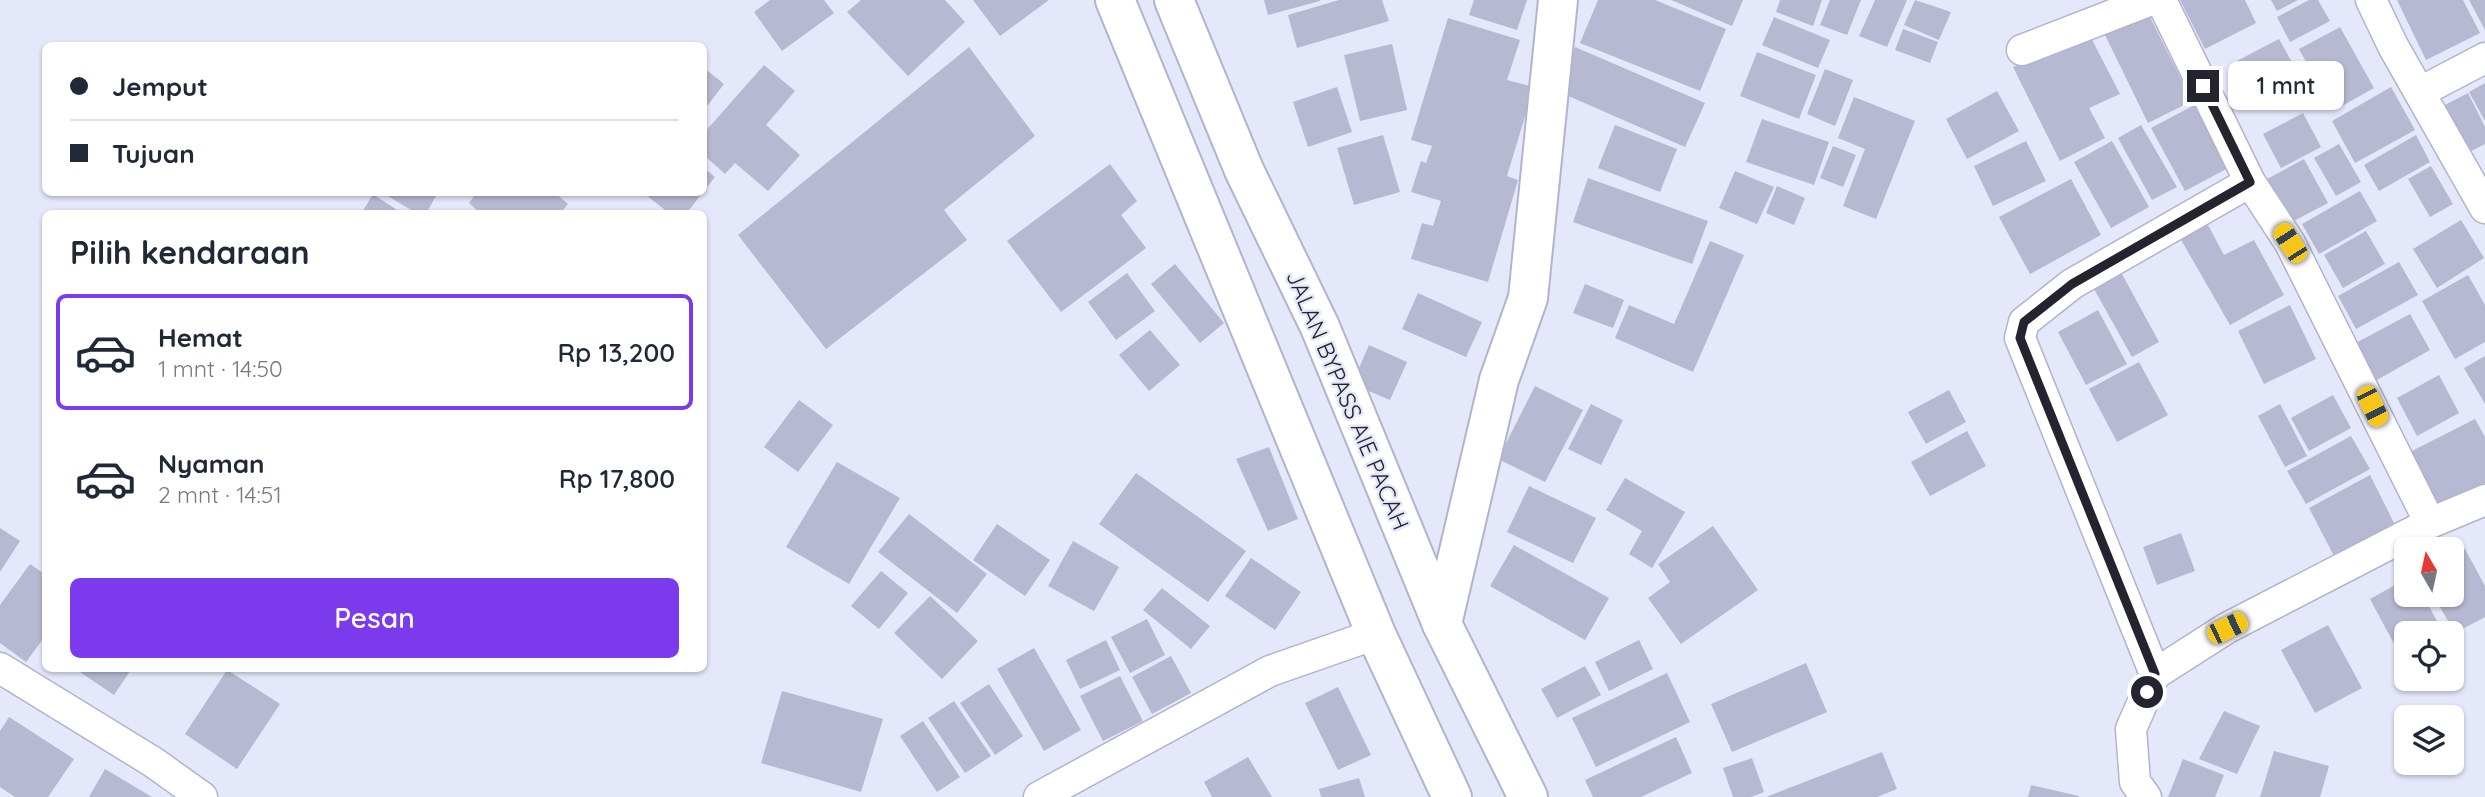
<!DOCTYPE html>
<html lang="id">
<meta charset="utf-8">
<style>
:root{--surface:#fff;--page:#f2f2f3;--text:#1f2937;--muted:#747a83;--line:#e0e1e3;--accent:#7c3aed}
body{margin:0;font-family:Quicksand,sans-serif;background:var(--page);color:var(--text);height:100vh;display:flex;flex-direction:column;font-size:26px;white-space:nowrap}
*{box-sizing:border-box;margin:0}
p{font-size:23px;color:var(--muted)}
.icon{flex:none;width:38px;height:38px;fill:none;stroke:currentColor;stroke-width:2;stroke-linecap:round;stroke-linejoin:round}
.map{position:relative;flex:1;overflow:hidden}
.drawer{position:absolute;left:42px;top:210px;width:665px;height:462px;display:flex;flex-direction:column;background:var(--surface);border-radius:10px;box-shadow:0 2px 5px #0004}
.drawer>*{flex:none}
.banner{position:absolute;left:42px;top:42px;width:665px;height:154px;border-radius:10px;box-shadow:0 2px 5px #0004;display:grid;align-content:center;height:154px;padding:0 28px;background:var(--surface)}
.needle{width:46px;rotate:351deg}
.controls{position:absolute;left:2394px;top:537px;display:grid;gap:14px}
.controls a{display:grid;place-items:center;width:70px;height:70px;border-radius:10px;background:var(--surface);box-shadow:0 2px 5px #0004;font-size:35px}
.end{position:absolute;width:32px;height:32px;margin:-16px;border:9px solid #23242d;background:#fff;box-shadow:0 0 0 4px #fff}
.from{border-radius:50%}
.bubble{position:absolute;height:49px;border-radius:10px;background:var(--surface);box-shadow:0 2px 5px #0004;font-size:23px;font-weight:600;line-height:49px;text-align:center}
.car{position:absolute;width:21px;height:42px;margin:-21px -10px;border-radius:9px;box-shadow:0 0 5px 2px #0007;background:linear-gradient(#f5c518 24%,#345 0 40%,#f5c518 0 76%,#345 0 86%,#f5c518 0)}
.banner b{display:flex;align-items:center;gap:24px;height:66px;font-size:26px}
.banner b+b{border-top:2px solid var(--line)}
.banner i{width:18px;height:18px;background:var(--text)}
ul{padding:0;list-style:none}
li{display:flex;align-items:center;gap:21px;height:116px;margin:0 14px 10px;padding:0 14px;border:4px solid transparent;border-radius:10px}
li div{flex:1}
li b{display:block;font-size:26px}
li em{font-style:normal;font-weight:600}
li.current{border-color:var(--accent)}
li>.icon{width:63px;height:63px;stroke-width:1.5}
h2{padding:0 28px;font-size:32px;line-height:84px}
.cta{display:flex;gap:14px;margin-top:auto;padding:14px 28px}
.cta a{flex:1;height:80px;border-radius:10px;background:var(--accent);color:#fff;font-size:28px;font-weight:600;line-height:80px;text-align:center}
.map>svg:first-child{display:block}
</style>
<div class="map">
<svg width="2485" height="797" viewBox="0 0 2485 797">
<rect width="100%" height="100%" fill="#e5e7fb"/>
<!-- building -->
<path fill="#b7b9d2" d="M770 0H824L834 13 782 51 754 12Z
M861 0H945L965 22 908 76 847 12Z
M973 0H1049L1000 36Z
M1264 0H1320V1L1268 15Z
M1339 0H1382L1389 21 1297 48 1288 15Z
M1474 0H1527L1517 30 1469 15Z
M1598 0H1655L1726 29 1700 91 1580 43Z
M1671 0H1743L1732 26Z
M1780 0H1822L1813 26 1776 12Z
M1830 0H1861L1847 35 1820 25Z
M1875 0H1907L1887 47 1859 36Z
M1915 0 1951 12 1939 40 1904 25Z
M2180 0H2245L2256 23 2205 49Z
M2271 0H2298L2277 11Z
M2309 0H2318L2330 21 2290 42 2277 17Z
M2397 0H2463L2480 33 2426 60Z
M2469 0H2485V30Z
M2148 13 2192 101 2148 123 2105 35Z
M1774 17 1830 40 1818 68 1762 45Z
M1448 18 1520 40 1507 80 1534 87 1507 176 1518 180 1488 282 1411 259 1422 223 1433 226 1441 201 1411 192 1421 161 1426 163 1432 146 1411 140Z
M2340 27 2374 88 2333 111 2299 49Z
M1903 29 1938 42 1930 63 1895 50Z
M2087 30 2120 94 2089 108 2105 138 2060 161 2013 67Z
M2279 39 2298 73 2251 98 2233 63Z
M1392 44 1407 110 1360 121 1344 55Z
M969 47 1035 136 944 210 967 240 826 349 738 235Z
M1575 47 1705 103 1685 147 1557 91Z
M1757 52 1816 75 1799 119 1740 96Z
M764 65 795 91 766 125 800 155 768 191 735 163 725 174 704 155V133Z
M704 68 724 84 704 110Z
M1825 69 1853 80 1835 126 1807 114Z
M2485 83V121L2469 92Z
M1337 87 1352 132 1308 147 1293 102Z
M2391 87 2415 130 2355 163 2332 121Z
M1997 91 2019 131 1967 159 1946 119Z
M2468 93 2485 127V144L2465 154 2441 107Z
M1854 97 1915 121 1876 219 1843 206 1865 149 1838 138Z
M2198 103 2232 166 2185 191 2151 128Z
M2303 113 2321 147 2281 168 2263 134Z
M1762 119 1829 142 1814 185 1746 162Z
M1615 125 1677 149 1660 192 1598 168Z
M2141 125 2177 187 2152 200 2118 138Z
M1383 135 1400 192 1354 205 1337 148Z
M2416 135 2430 162 2379 191 2364 165Z
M2026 141 2046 181 1993 206 1974 166Z
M2112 141 2149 207 2111 228 2074 162Z
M2339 144 2361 182 2336 196 2314 158Z
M1833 146 1856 155 1843 187 1820 178Z
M2304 159 2328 203 2290 223 2267 179Z
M1110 164 1137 201 1121 215 1146 248 1061 312 1007 241Z
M2431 166 2453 204 2430 217 2408 179Z
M704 168 715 177 704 191Z
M1735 171 1774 187 1757 224 1719 208Z
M1588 178 1708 221 1692 264 1573 222Z
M2071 179 2101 235 2030 274 1999 217Z
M1777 186 1805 198 1794 225 1766 213Z
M2360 191 2377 221 2319 254 2302 224Z
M381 192H438L426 214H418Z
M477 192H554L568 204 560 214H481L469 203Z
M648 192H703L686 214H670L646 195Z
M373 194 403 214H361Z
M2461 220 2484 258 2437 288 2413 249Z
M2208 225 2224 255 2254 240 2284 295 2230 325 2180 238Z
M2366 231 2385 264 2343 288 2324 255Z
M1710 241 1744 255 1693 372 1615 338 1629 305 1674 324Z
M2399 262 2418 295 2356 329 2338 296Z
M1175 264 1224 323 1200 343 1151 284Z
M1127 273 1155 311 1116 340 1088 302Z
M2122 274 2159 342 2132 357 2094 289Z
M2468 275 2485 305V342L2455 359 2422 301Z
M1585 284 1624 300 1613 328 1573 313Z
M1418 293 1482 322 1466 357 1402 329Z
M2290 305 2316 359 2264 384 2238 331Z
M2098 310 2127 364 2086 385 2058 332Z
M2410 314 2430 350 2375 381 2354 344Z
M1150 330 1180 365 1149 391 1119 355Z
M1369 345 1407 362 1390 400 1352 384Z
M2485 356V404L2464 368Z
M2139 362 2168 415 2117 442 2089 389Z
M2439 375 2459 413 2417 436 2397 398Z
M1535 386 1583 410 1545 482 1498 459Z
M1949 390 1966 422 1926 444 1908 412Z
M2333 395 2351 428 2309 451 2291 418Z
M799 400 833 425 798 472 764 447Z
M1591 404 1623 420 1601 465 1568 449Z
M2280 404 2307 456 2285 467 2258 416Z
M2475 419 2485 437V483L2439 507 2410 452Z
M1967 431 1986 466 1930 496 1911 462Z
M2351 436 2370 469 2306 504 2287 471Z
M1269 447 1298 519 1268 531 1236 459Z
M837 462 900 498 849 584 786 547Z
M1136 473 1246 551 1208 602 1099 524Z
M2370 475 2396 527 2335 558 2309 508Z
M1625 478 1685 512 1652 568 1629 554 1642 531 1606 510Z
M1529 486 1596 518 1573 563 1507 532Z
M909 514 987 574 957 613 878 552Z
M997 524 1050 560 1025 596 973 560Z
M1713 526 1758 590 1681 644 1648 598 1670 582 1658 564Z
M0 528 20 541 0 572Z
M2181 533 2195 571 2157 585 2143 547Z
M1073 541 1119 567 1094 611 1048 586Z
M1514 545 1609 598 1585 640 1490 586Z
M2465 549 2485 586V617L2455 633 2433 595H2452V556Z
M1251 558 1301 592 1275 630 1225 596Z
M30 564 46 575V635L26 662 0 643V605Z
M881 571 908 593 879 629 851 606Z
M2406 579V595H2423L2444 634H2406V654L2401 657 2370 599Z
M1162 588 1210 626 1191 649 1143 610Z
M930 596 978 641 942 679 894 633Z
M1147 619 1165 655 1130 673 1111 637Z
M2328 625 2362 688 2315 713 2281 650Z
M1106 640 1120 670 1080 689 1066 660Z
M1639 640 1653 669 1609 691 1595 662Z
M1034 648 1081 730 1044 751 997 669Z
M1171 656 1191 693 1152 714 1132 677Z
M1806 663 1827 712 1732 752 1711 704Z
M1585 666 1601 695 1557 718 1541 689Z
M74 668H132L114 695Z
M227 670 280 704 237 769 185 734Z
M1667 673 1690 722 1596 767 1572 718Z
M1120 676 1143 721 1103 741 1080 696Z
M989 684 1023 736 995 755 960 703Z
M1338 687 1371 755 1338 770 1305 703Z
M782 691 883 719 861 792 761 763Z
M954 701 991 756 965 773 928 718Z
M2224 711 2260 726 2237 774 2199 759Z
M9 717 74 759 48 797H15L0 787V731Z
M923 721 960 777 937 792 900 736Z
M1676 737 1692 773 1641 797H1593L1585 780Z
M2274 751 2329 766 2320 797H2260Z
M1882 752 1897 789 1877 797H1766Z
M1248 757 1272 797H1212L1204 782Z
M1752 758 1764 792 1751 797H1733L1723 768Z
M2183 759 2224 775 2215 797H2168Z
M105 769 152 797H89Z
M1359 778 1365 797H1321L1319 789Z
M2031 785 2079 796V797H2028Z"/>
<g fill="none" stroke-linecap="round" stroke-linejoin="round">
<defs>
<path id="minor" d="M2161 0 2250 182 2290 243 2430 523
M2371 0 2393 46 2485 208
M2022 50 2151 0
M2420 92 2485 58
M0 668 153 762 202 797
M2155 674 2020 338 2024 322 2072 284 2250 182
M1039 797 1270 671 1376 634
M2146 797 2135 782 2131 729 2155 674 2227 628 2430 523 2485 500"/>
<path id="tertiary" d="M1442 624 1499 380 1528 298 1558 0"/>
<path id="trunk" d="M1115 0 1376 634 1452 797
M1174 0 1244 170 1320 327 1442 624 1528 797"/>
</defs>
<!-- minor casing -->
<use href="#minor" stroke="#b1b4cc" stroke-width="33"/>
<!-- tertiary casing -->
<use href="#tertiary" stroke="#b1b4cc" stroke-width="42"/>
<!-- trunk casing -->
<use href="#trunk" stroke="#b1b4cc" stroke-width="42"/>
<!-- minor -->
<use href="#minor" stroke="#fff" stroke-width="30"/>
<!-- tertiary -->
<use href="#tertiary" stroke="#fff" stroke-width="38"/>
<!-- trunk -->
<use href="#trunk" stroke="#fff" stroke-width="38"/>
</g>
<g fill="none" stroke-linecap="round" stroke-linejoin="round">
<!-- route -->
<path stroke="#23242d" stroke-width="9" d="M2147 692 2155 674 2020 338 2024 322 2072 284 2250 182 2203 86"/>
</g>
<g text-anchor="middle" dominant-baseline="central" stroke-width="5" stroke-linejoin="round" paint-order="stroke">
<!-- street labels -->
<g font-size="23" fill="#23242d" stroke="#e5e7fb">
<text transform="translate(1348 400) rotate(67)">JALAN BYPASS AIE PACAH</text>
</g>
</g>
</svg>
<div class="controls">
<a><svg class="needle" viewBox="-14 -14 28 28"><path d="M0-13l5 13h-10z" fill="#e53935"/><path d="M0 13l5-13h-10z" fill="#747a83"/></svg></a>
<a><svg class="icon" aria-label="locate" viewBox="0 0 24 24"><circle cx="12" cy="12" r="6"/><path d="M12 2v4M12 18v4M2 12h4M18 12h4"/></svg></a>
<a><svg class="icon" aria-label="layers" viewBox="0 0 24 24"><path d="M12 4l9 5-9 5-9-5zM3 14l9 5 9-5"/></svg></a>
</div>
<i class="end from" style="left:2147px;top:692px"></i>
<i class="end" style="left:2203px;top:86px"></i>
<div class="bubble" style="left:2228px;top:61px;width:116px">1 mnt</div>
<i class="car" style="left:2290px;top:243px;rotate:327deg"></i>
<i class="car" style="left:2372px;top:406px;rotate:154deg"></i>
<i class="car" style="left:2227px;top:628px;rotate:64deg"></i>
<div class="banner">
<b><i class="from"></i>Jemput</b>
<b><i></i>Tujuan</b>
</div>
<section class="drawer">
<h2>Pilih kendaraan</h2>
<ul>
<li class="current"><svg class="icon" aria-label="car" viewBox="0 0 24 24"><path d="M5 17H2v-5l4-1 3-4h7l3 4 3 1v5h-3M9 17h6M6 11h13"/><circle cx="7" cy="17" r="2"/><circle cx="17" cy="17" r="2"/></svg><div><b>Hemat</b><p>1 mnt · 14:50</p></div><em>Rp 13,200</em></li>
<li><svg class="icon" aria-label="car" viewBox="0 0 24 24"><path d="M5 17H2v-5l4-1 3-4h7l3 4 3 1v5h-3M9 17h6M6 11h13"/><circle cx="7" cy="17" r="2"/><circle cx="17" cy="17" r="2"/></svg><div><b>Nyaman</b><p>2 mnt · 14:51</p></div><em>Rp 17,800</em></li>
</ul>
<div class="cta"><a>Pesan</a></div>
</section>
</div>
